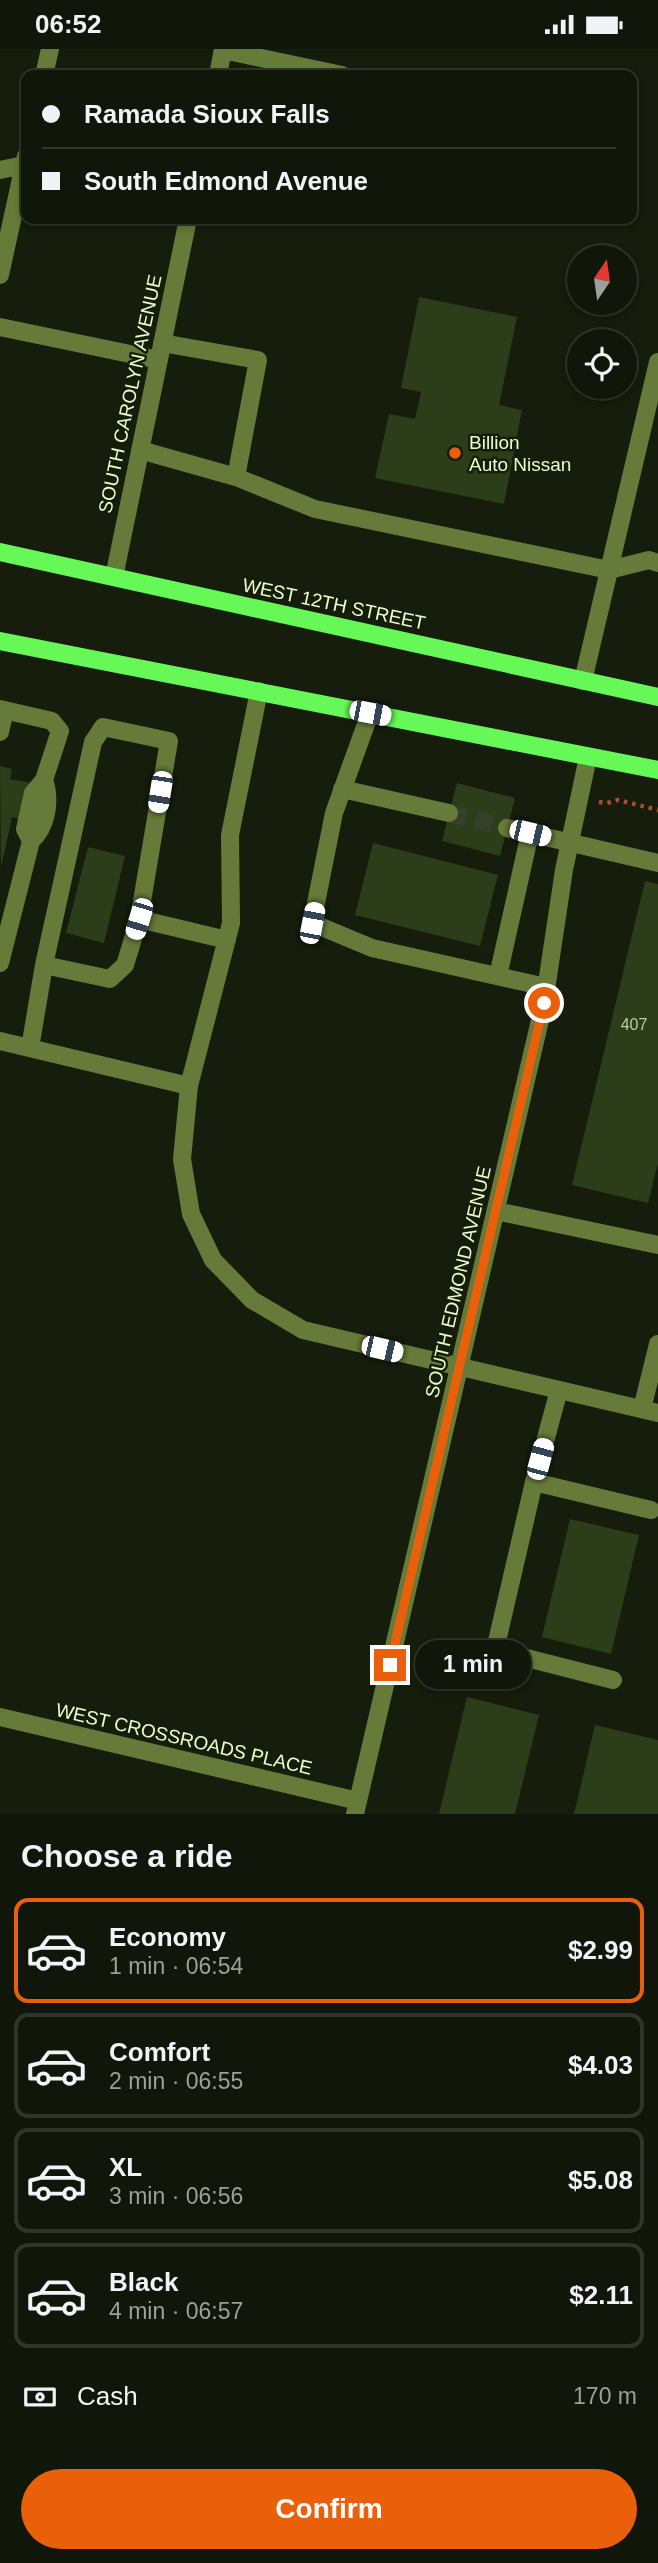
<!DOCTYPE html>
<meta charset="utf-8">
<style>
:root{--surface:#101609;--page:#1e2317;--text:#f1f3f6;--muted:#9c9f9c;--line:#30352a;--accent:#ea5f0a}
body{margin:0;font-family:Arial,sans-serif;background:var(--page);color:var(--text);height:100vh;display:flex;flex-direction:column;font-size:26px;white-space:nowrap}
*{box-sizing:border-box;margin:0}
p{font-size:23px;color:var(--muted)}
.icon{flex:none;width:38px;height:38px;fill:none;stroke:currentColor;stroke-width:2;stroke-linecap:round;stroke-linejoin:round}
.map{position:relative;height:1765px;overflow:hidden}
.sheet{display:flex;flex-direction:column;background:var(--surface);flex:1}
.sheet>*{flex:none}
.guide{position:absolute;left:21px;top:21px;width:616px;height:154px;border-radius:14px;box-shadow:0 4px 10px #0003,0 0 0 2px var(--line);display:grid;align-content:center;height:154px;padding:0 21px;background:var(--surface)}
.needle{width:46px;rotate:13deg}
.controls{position:absolute;left:567px;top:196px;display:grid;gap:14px}
.controls a{display:grid;place-items:center;width:70px;height:70px;border-radius:50%;background:var(--surface);box-shadow:0 4px 10px #0003,0 0 0 2px var(--line);font-size:35px}
.end{position:absolute;width:32px;height:32px;margin:-16px;border:9px solid #ea5f0a;background:#fff;box-shadow:0 0 0 4px #fff}
.from{border-radius:50%}
.bubble{position:absolute;height:49px;border-radius:24px;background:var(--surface);box-shadow:0 4px 10px #0003,0 0 0 2px var(--line);font-size:23px;font-weight:600;line-height:49px;text-align:center}
.car{position:absolute;width:21px;height:42px;margin:-21px -10px;border-radius:9px;box-shadow:0 0 5px 2px #0007;background:linear-gradient(#fff 24%,#345 0 40%,#fff 0 76%,#345 0 86%,#fff 0)}
.guide b{display:flex;align-items:center;gap:24px;height:66px;font-size:26px}
.guide b+b{border-top:2px solid var(--line)}
.guide i{width:18px;height:18px;background:var(--text)}
ul{padding:0;list-style:none}
li{display:flex;align-items:center;gap:21px;height:105px;margin:0 14px 10px;padding:0 7px;border:4px solid var(--line);border-radius:14px}
li div{flex:1}
li b{display:block;font-size:26px}
li em{font-style:normal;font-weight:600}
li.selected{border-color:var(--accent)}
li>.icon{width:63px;height:63px;stroke-width:1.5}
h2{padding:0 21px;font-size:32px;line-height:84px}
.pay{display:flex;align-items:center;gap:18px;height:77px;padding:0 21px;font-size:26px}
.pay p{margin-inline-start:auto}
.action{display:flex;gap:14px;margin-top:auto;padding:14px 21px}
.action a{flex:1;height:80px;border-radius:42px;background:var(--accent);color:#fff;font-size:28px;font-weight:600;line-height:80px;text-align:center}
.status{display:flex;justify-content:space-between;align-items:center;height:49px;padding:0 35px;background:var(--surface);direction:ltr}
.status svg{height:19px;fill:currentColor}
.map>svg:first-child{display:block}
</style>
<div class="status"><b>06:52</b><svg viewBox="0 0 49 12"><path d="M0 12V9h3v3zM5 12V6h3v6zM10 12V3h3v9zM15 12V0h3v12zM26 1h20v11H26zM47 4h2v5h-2z"/></svg></div>
<div class="map">
<svg width="658" height="1765" viewBox="0 0 658 1765">
<rect width="100%" height="100%" fill="#161d0c"/>
<!-- building -->
<path fill="#2c3d19" d="M419 248 517 268 499 356 522 361 504 455 375 429 389 365 415 370 421 343 401 339Z
M0 717 12 720 10 730 32 734 24 771 12 768 1 819Z
M457 734 515 749 500 807 442 792Z
M373 794 498 826 480 897 355 866Z
M88 798 125 807 104 894 66 884Z
M645 832 658 835V1114L648 1154 572 1136Z
M570 1470 639 1486 611 1605 542 1588Z
M467 1648 539 1666 515 1765H439Z
M595 1676 658 1691V1765H574Z"/>
<g fill="none" stroke-linecap="round" stroke-linejoin="round">
<!-- minor-tunnel -->
<path stroke="#363f29" stroke-width="18" stroke-dasharray="18 9" stroke-linecap="butt" d="M449 764 507 779"/>
<!-- path -->
<path stroke="#aa4c32" stroke-width="4.5" stroke-dasharray="3.5 5" stroke-linecap="butt" d="M599 753 607 754 618 751 658 761"/>
<!-- minor -->
<path stroke="#667a39" stroke-width="18" d="M223 1 342 26
M44 26 50 0
M218 26 223 0
M0 121 24 116
M0 226 26 107
M0 278 159 311
M140 401 236 428 258 311 162 294
M236 428 315 460 609 521 649 511 658 514
M114 528 188 170
M583 632 658 313
M259 642 230 786 231 874 189 1037 182 1110 191 1165 213 1211 252 1251 303 1281 658 1364
M0 660 52 672 60 682 44 731 33 744 25 780 31 792
M370 664 334 764 312 874 372 899 546 938
M0 683 5 661
M342 740 449 764
M507 779 658 814
M0 914 31 792C47 778 51 751 44 731
M44 916 110 930 125 916 139 870
M498 927 530 784
M0 992 189 1037
M30 999 44 916 93 693 103 678 169 692 139 870 227 891
M496 1162 658 1196
M559 1341 534 1433 495 1601 613 1631
M642 1360 658 1295
M534 1433 651 1461
M0 1668 358 1752
M355 1765 544 954 564 821 588 708"/>
<!-- major -->
<path stroke="#66f856" stroke-width="18" d="M0 503 658 648
M0 592 658 721"/>
</g>
<g fill="none" stroke-linecap="round" stroke-linejoin="round">
<!-- route -->
<path stroke="#ea5f0a" stroke-width="9" d="M390 1616 544 954"/>
</g>
<!-- markers -->
<circle fill="#ea5f0a" stroke="#161d0c" stroke-width="2.5" cx="455" cy="404" r="7"/>
<g text-anchor="middle" dominant-baseline="central" stroke-width="5" stroke-linejoin="round" paint-order="stroke">
<!-- number labels -->
<g font-size="16" fill="#bacd9e">
<text x="634" y="975">407</text>
</g>
<!-- street labels -->
<g font-size="19" fill="#e9fdcb" stroke="#161d0c">
<text transform="translate(130 345) rotate(-78)">SOUTH CAROLYN AVENUE</text>
<text transform="translate(334 555) rotate(12)">WEST 12TH STREET</text>
<text transform="translate(458 1233) rotate(-77)">SOUTH EDMOND AVENUE</text>
<text transform="translate(184 1690) rotate(13)">WEST CROSSROADS PLACE</text>
</g>
<!-- poi labels -->
<g font-size="19" fill="#e9fdcb" stroke="#161d0c" text-anchor="start">
<text x="469" y="393">Billion<tspan x="469" dy="22">Auto Nissan</tspan></text>
</g>
</g>
</svg>
<div class="controls">
<a><svg class="needle" viewBox="-14 -14 28 28"><path d="M0-13l5 13h-10z" fill="#e53935"/><path d="M0 13l5-13h-10z" fill="#9c9f9c"/></svg></a>
<a><svg class="icon" aria-label="locate" viewBox="0 0 24 24"><circle cx="12" cy="12" r="6"/><path d="M12 2v4M12 18v4M2 12h4M18 12h4"/></svg></a>
</div>
<i class="end from" style="left:544px;top:954px"></i>
<i class="end" style="left:390px;top:1616px"></i>
<div class="bubble" style="left:415px;top:1591px;width:116px">1 min</div>
<i class="car" style="left:370px;top:664px;rotate:101deg"></i>
<i class="car" style="left:160px;top:743px;rotate:189deg"></i>
<i class="car" style="left:530px;top:784px;rotate:103deg"></i>
<i class="car" style="left:139px;top:870px;rotate:197deg"></i>
<i class="car" style="left:312px;top:874px;rotate:11deg"></i>
<i class="car" style="left:382px;top:1300px;rotate:103deg"></i>
<i class="car" style="left:540px;top:1410px;rotate:15deg"></i>
<div class="guide">
<b><i class="from"></i>Ramada Sioux Falls</b>
<b><i></i>South Edmond Avenue</b>
</div>
</div>
<section class="sheet">
<h2>Choose a ride</h2>
<ul>
<li class="selected"><svg class="icon" aria-label="car" viewBox="0 0 24 24"><path d="M5 17H2v-5l4-1 3-4h7l3 4 3 1v5h-3M9 17h6M6 11h13"/><circle cx="7" cy="17" r="2"/><circle cx="17" cy="17" r="2"/></svg><div><b>Economy</b><p>1 min · 06:54</p></div><em>$2.99</em></li>
<li><svg class="icon" aria-label="car" viewBox="0 0 24 24"><path d="M5 17H2v-5l4-1 3-4h7l3 4 3 1v5h-3M9 17h6M6 11h13"/><circle cx="7" cy="17" r="2"/><circle cx="17" cy="17" r="2"/></svg><div><b>Comfort</b><p>2 min · 06:55</p></div><em>$4.03</em></li>
<li><svg class="icon" aria-label="car" viewBox="0 0 24 24"><path d="M5 17H2v-5l4-1 3-4h7l3 4 3 1v5h-3M9 17h6M6 11h13"/><circle cx="7" cy="17" r="2"/><circle cx="17" cy="17" r="2"/></svg><div><b>XL</b><p>3 min · 06:56</p></div><em>$5.08</em></li>
<li><svg class="icon" aria-label="car" viewBox="0 0 24 24"><path d="M5 17H2v-5l4-1 3-4h7l3 4 3 1v5h-3M9 17h6M6 11h13"/><circle cx="7" cy="17" r="2"/><circle cx="17" cy="17" r="2"/></svg><div><b>Black</b><p>4 min · 06:57</p></div><em>$2.11</em></li>
</ul>
<div class="pay"><svg class="icon" aria-label="cash" viewBox="0 0 24 24"><path d="M3 7h18v10H3z"/><circle cx="12" cy="12" r="2"/></svg>Cash<p>170 m</p></div>
<div class="action"><a>Confirm</a></div>
</section>
